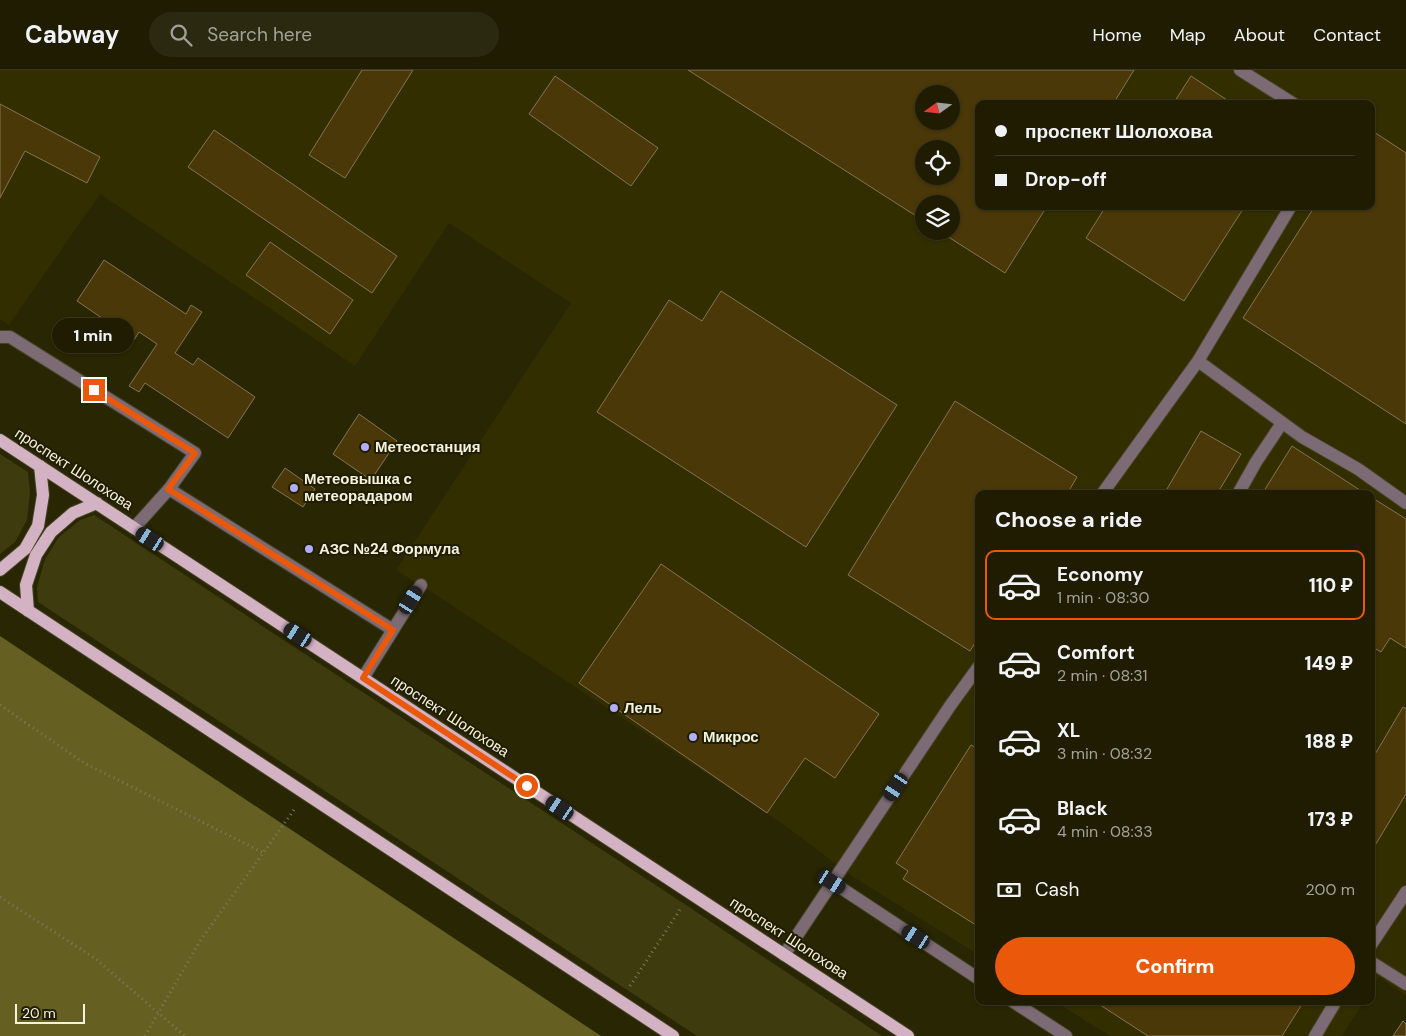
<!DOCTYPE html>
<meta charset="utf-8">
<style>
:root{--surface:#1f1c02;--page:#2c2911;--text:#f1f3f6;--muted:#a1a199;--line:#3c3a24;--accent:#ea580c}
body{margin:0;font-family:"DM Sans",sans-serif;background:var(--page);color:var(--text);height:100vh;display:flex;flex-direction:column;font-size:19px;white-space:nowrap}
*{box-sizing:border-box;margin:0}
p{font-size:16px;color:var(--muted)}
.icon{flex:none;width:28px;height:28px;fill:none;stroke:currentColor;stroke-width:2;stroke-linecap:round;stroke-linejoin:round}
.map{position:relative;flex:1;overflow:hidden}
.panel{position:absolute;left:975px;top:420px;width:400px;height:515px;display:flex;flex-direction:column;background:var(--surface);border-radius:10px;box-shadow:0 1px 4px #0004,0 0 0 1px var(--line)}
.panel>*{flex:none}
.guide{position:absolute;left:975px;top:30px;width:400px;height:110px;border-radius:10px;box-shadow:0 1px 4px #0004,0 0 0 1px var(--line);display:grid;align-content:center;height:110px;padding:0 20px;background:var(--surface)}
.needle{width:32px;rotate:255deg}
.buttons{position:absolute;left:915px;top:15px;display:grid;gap:10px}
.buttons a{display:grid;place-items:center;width:45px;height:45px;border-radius:50%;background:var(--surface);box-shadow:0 1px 4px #0004,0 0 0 1px var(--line);font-size:25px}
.scale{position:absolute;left:15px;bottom:12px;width:70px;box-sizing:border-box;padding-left:5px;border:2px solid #f3f2de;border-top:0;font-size:14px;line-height:18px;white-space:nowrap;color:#f3f2de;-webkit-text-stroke:4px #201d00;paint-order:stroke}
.end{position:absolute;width:22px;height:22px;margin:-11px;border:6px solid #ea580c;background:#fff;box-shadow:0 0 0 2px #fff}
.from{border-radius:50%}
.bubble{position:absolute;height:35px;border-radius:18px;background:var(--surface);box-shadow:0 1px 4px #0004,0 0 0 1px var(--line);font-size:16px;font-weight:800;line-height:35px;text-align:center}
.car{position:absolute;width:15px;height:30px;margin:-15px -8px;border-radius:6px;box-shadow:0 0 4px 1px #0007;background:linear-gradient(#222 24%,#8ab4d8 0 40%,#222 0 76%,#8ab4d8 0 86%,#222 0)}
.guide b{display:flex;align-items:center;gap:18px;height:48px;font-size:19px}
.guide b+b{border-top:1px solid var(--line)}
.guide i{width:12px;height:12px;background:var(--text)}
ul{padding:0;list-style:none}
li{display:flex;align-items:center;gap:15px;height:70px;margin:0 10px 8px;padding:0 10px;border:2px solid transparent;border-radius:10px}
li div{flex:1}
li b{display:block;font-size:19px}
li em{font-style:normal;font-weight:800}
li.current{border-color:var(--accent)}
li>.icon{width:45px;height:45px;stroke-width:1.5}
h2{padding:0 20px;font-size:22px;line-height:60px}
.pay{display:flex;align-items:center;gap:12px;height:55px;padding:0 20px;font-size:19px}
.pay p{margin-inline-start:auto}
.button{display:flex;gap:10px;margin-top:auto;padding:10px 20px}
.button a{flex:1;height:58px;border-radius:30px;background:var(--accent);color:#fff;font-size:20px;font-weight:800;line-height:58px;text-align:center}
header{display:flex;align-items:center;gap:30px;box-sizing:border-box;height:70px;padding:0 25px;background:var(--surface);border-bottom:1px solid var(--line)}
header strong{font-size:24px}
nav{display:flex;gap:28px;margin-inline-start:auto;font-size:18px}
.search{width:350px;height:45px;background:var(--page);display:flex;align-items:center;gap:12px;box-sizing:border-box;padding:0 18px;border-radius:28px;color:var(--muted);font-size:19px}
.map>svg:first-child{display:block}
</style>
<header>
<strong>Cabway</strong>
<div class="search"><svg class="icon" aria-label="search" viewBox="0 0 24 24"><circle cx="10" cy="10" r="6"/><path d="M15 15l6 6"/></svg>Search here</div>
<nav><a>Home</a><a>Map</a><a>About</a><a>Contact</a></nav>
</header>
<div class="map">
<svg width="1406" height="966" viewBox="0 0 1406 966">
<rect width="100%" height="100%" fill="#292603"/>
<!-- built -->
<path fill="#322e00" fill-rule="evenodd" d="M0 0H1406V926L1379 907 1371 919V424H979V885L855 808 783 754 430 521 396 500 571 233 449 153 355 296 100 124 9 255 0 249ZM924 24H951V51H924ZM979 34H1371V136H979ZM924 79H951V106H924ZM924 134H951V161H924Z
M1054 931H1364L1342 966H1110Z"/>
<!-- green -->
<path fill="#3e3b0e" d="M0 384 28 402 30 422 27 450 15 472 0 484Z
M94 445 686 835 882 966H697L38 532 37 517 45 489 59 467 80 450Z"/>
<!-- forest -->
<path fill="#656022" d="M0 566 601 966H0Z"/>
<!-- building -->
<path fill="#4b3808" stroke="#857452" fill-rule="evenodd" d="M362 0H413L345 108 309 85Z
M688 0H1134L1113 34H979V136H1047L1005 203 939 161H951V134H924V151ZM924 24H951V51H924ZM924 79H951V106H924Z
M555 6 658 78 631 116 529 44Z
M1191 6 1233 34H1173Z
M0 34 100 87 87 113 25 81 0 128Z
M214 60 397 186 372 223 188 97Z
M1371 60 1406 83V354L1243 248 1315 136H1371Z
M1106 136H1245L1184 231 1086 168Z
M270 172 353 230 330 264 246 205Z
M104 190 186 244 191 235 202 242 175 283 193 295 198 288 255 327 228 368 145 313 139 322 129 316 157 274 139 262 134 270 77 231Z
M721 221 897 335 806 477 597 342 669 230 702 251Z
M955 331 1077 407 1067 424H979V566L970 581 848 505Z
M359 344 397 371 371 410 333 384Z
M1201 361 1241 384 1217 424H1164Z
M1292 376 1366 424H1262Z
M285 398 315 419 303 437 272 417Z
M1371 427 1406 449V578L1390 568 1381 582 1371 576Z
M661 494 879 644 835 708 805 688 767 743 579 613Z
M1403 637 1406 639V724L1371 782V691Z
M971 675 979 679V857L903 809 908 801 896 793Z
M1094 931H1304L1282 966H1148Z
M1403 951 1406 954V966H1393Z"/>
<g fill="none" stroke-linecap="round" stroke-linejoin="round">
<defs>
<path id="minor" d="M1240 0 1294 34
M0 267H10L195 383 169 419 134 458
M1198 291 1291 136
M169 419 393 560
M1102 424 1198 291 1302 367 1358 399 1406 433
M1238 424 1256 392 1282 353
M363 608 421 515
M832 812 979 909
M1371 875 1406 822
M784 885 950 636 979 596
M1371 892 1406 914
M1012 931 1066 966
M1315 966 1336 931"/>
<path id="major" d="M0 370 908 966
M0 500 25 479 38 456 43 425 40 396
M0 522 673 966
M28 541 26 515 36 485 51 462 73 443 97 433"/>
</defs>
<!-- minor casing -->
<use href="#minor" stroke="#454322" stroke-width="14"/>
<!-- major casing -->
<use href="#major" stroke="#454322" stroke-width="14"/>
<!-- path -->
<path stroke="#7d7a5e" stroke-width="3" stroke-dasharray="1 4" stroke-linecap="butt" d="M0 635 84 693 264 783
M0 827 96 889 185 966
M630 916 681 838
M145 966 200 871 296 737"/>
<!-- minor -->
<use href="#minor" stroke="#7c6b74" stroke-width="12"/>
<!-- major -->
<use href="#major" stroke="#d3b2c3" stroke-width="12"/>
</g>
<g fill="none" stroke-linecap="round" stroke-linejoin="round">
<!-- route -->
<path stroke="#ea580c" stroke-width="6" d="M94 320 195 383 168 419 393 560 363 608 527 716"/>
</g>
<!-- markers -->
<g fill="#b1adfa" stroke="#201d00" stroke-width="2">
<circle cx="365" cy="377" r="5"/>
<circle cx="294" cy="418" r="5"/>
<circle cx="309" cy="479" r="5"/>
<circle cx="614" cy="638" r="5"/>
<circle cx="693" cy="667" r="5"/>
</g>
<g text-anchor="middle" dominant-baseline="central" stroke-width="4" stroke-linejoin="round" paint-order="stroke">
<!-- poi labels -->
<g font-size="15" font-weight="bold" fill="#f3f2de" stroke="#201d00" text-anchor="start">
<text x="375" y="377">Метеостанция</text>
<text x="304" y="409">Метеовышка с<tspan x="304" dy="17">метеорадаром</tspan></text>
<text x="319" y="479">АЗС №24 Формула</text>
<text x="624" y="638">Лель</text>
<text x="703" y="667">Микрос</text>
</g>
<!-- street labels -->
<g font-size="15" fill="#f3f2de" stroke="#201d00">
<text transform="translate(74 399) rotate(33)">проспект Шолохова</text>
<text transform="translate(450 646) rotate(33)">проспект Шолохова</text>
<text transform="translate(789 868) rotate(33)">проспект Шолохова</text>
</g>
</g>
</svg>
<div class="buttons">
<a><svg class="needle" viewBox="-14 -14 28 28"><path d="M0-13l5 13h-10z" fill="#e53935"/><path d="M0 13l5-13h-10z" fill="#a1a199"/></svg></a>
<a><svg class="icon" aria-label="locate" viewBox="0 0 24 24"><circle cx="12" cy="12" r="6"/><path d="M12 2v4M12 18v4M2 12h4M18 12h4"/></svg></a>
<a><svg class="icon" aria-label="layers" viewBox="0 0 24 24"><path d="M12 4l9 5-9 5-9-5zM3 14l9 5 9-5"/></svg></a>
</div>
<div class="scale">20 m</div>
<i class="end from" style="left:527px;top:716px"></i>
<i class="end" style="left:94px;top:320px"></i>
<div class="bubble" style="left:52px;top:248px;width:82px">1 min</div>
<i class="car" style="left:150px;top:469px;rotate:303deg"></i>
<i class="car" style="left:411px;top:530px;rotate:32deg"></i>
<i class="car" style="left:298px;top:565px;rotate:303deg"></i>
<i class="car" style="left:896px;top:717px;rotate:214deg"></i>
<i class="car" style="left:560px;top:738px;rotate:304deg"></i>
<i class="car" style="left:832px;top:812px;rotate:123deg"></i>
<i class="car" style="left:916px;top:867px;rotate:303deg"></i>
<div class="guide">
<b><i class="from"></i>проспект Шолохова</b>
<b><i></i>Drop-off</b>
</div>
<section class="panel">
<h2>Choose a ride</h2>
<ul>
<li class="current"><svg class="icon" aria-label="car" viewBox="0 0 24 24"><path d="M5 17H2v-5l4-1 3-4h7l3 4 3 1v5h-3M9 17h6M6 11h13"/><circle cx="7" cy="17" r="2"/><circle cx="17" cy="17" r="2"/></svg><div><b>Economy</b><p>1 min · 08:30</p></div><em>110 ₽</em></li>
<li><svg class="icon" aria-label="car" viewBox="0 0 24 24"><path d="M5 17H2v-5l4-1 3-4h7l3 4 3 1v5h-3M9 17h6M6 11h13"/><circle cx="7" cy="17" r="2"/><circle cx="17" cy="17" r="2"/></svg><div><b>Comfort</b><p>2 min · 08:31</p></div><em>149 ₽</em></li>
<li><svg class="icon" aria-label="car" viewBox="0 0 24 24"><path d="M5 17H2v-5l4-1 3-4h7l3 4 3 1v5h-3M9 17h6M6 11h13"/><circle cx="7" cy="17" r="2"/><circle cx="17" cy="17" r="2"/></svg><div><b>XL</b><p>3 min · 08:32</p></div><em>188 ₽</em></li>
<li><svg class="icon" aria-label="car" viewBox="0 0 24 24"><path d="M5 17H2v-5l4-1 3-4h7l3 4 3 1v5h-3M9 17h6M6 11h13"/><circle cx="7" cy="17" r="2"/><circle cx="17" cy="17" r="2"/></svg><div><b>Black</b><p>4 min · 08:33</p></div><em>173 ₽</em></li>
</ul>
<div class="pay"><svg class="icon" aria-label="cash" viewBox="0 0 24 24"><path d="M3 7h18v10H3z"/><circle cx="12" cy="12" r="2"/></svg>Cash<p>200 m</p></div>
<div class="button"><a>Confirm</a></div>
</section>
</div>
